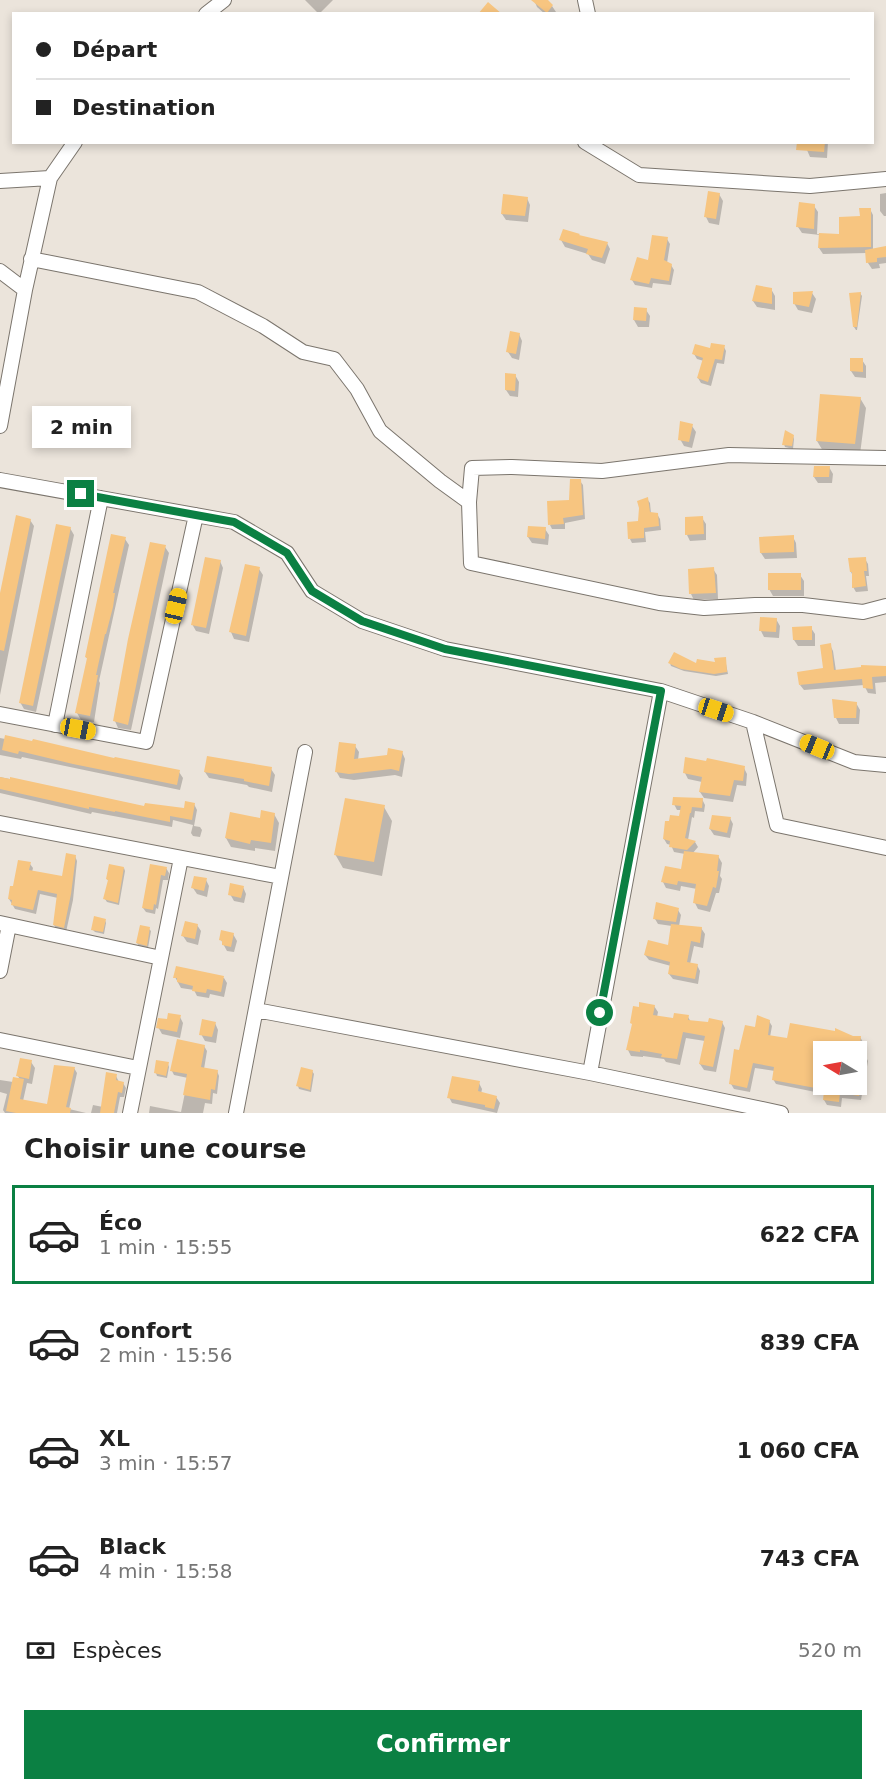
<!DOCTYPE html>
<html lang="fr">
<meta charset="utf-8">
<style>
:root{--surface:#fff;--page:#f6f6f6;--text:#222;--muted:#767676;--line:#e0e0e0;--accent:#0b8043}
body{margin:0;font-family:"DejaVu Sans",sans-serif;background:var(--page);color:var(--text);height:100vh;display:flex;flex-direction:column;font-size:22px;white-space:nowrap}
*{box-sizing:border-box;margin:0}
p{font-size:20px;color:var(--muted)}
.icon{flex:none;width:33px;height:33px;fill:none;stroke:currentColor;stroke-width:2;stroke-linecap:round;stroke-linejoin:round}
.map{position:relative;height:1113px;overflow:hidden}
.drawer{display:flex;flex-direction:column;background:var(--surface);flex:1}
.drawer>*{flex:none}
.hud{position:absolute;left:12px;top:12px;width:862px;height:132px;border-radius:0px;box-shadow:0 3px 9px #0003;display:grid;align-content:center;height:132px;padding:0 24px;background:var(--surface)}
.needle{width:39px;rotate:280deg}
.controls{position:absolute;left:813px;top:1041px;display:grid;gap:12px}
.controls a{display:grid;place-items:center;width:54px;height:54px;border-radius:0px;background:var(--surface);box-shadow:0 3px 9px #0003;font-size:30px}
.end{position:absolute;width:27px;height:27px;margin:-14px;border:8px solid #0b8043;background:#fff;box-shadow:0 0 0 3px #fff}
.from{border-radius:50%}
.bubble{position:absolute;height:42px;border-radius:0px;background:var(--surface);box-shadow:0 3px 9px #0003;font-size:20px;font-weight:600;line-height:42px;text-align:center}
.car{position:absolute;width:18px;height:36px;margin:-18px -9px;border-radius:8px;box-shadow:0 0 4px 2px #0007;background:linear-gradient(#f5c518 24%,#345 0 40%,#f5c518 0 76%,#345 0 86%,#f5c518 0)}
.hud b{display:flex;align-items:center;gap:21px;height:57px;font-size:22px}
.hud b+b{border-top:2px solid var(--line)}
.hud i{width:15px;height:15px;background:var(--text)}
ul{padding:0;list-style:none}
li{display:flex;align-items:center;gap:18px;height:99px;margin:0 12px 9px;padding:0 12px;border:3px solid transparent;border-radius:0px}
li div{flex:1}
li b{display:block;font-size:22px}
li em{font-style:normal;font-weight:600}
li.active{border-color:var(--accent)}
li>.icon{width:54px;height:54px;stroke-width:1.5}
h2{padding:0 24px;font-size:27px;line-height:72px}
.pay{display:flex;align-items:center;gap:15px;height:66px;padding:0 24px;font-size:22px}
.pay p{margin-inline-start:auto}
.primary-button{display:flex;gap:12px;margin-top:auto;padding:12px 24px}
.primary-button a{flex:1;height:69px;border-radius:0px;background:var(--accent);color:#fff;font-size:24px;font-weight:600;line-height:69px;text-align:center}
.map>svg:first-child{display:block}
</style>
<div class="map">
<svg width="886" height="1113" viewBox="0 0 886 1113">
<rect width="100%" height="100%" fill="#ebe4db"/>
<!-- shadow -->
<path fill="#0003" fill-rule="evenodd" d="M305 0H333L319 14Z
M534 0H545L552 6 556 12 545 14 537 7Z
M807 142H828L827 158 810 157 807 150Z
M886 193V216H884L880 211V194Z
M719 194 723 201 719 225 709 223 706 217Z
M527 198 530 205 528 222 506 220 502 214Z
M814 206 818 212 817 234 841 235 870 209 873 215V250L886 247V263L879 264 880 268 872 269 868 263 867 253 823 254 819 248 820 235 802 233 798 227Z
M580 237 607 243 610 249 605 264 592 260 588 254 565 247 561 240Z
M667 239 670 244 667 263 671 265 674 270 671 285 653 283 652 288 635 285 632 280 649 262Z
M771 289 775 296V310L757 307 753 301Z
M812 293 816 299 812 313 798 310 794 303Z
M860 293 862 296 857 330H856L854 327Z
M646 310 650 316 649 327H638L634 320Z
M519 334 522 341 519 360 512 358 508 352Z
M724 347 726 351 724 364 717 363 711 386 701 383 698 378 704 361 697 359 694 354Z
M862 360 866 366V378L855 377 851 371Z
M515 375 519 382 518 397 510 396 506 390Z
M860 398 866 408 860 454 823 451 817 441Z
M692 426 696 432 692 448 684 446 680 439Z
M793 436 794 439 793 449 785 447 784 444Z
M829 467 833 474 832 483H818L814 477Z
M580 481 583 485 585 519 565 523V529H552L550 525 571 502Z
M647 499 650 503 651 514H657L660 519 661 530 645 532 646 542 632 543 630 539 639 523Z
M702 518 706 524V540L690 541 687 535Z
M30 520 34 526 0 695V605Z
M70 528 74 535 36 712 24 709 20 702Z
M545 529 549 535 548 545 532 543 528 537Z
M793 537 796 543 797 558 765 559 761 553Z
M125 539 129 545 99 681 100 683 94 722 81 720 77 713 88 660 86 657Z
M165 547 169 553 131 730 118 728 115 721Z
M865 559 868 564 869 576H866L868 591 856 592 853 587V576L851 572Z
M220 561 223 568 209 634 196 631 192 624Z
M259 569 263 575 249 642 234 639 231 632Z
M713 569 717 575 718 599 694 600 691 594Z
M800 575 804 581V596H773L769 589Z
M776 619 780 626 779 638 764 637 761 631Z
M811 628 815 634V646H798L794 640Z
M830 645 833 651 836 671 886 667V682L875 683 876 694 868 693 864 685 804 690 800 685 824 670Z
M725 659 728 674 716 676 684 671 671 666 670 663 697 665 716 664Z
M856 703 860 710 859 724H839L836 718Z
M0 738 179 772 183 778 180 790 22 757 21 759 0 755Z
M355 746 359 752 358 760 388 757 402 752 405 759 402 777 395 775 354 780 340 778 336 771Z
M744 768 747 774 746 786 737 785 733 802 704 798 700 792 702 782 688 779 685 773Z
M271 769 275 775 272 792 249 787 247 785 209 778 205 772Z
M0 777 146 807 185 810 194 804 197 810 194 826 200 827 202 830 200 837 193 836 191 833 193 825 173 820 172 827 92 812 91 814 0 793Z
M702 799 705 805 704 812 695 811 694 818 692 817 688 840 695 842 698 847 692 854 718 856 722 863 720 876 722 879 719 893H716L710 912 698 909 695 903 697 889 681 886 680 891 666 888 663 882 682 871 685 854 674 852 671 845 667 844 664 839 680 818 681 810H677L674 804Z
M384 807 392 821 382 876 343 868 335 854Z
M274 814 279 823 275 851 255 848V851L231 847 226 838Z
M730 818 733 824 730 838 714 835 710 829Z
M75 856 77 861 73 900 66 932 57 930 54 925 58 898 40 894 36 914 15 909 9 899 14 888 30 864 33 868 32 872 63 878Z
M151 866 166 868 169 873 168 880H163L158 909 156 908 155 914 146 912 143 908Z
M124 868 125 871 119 905 107 902 105 899 109 882 107 879Z
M206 880 209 886 207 897 197 894 193 888Z
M243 887 246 894 244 903 234 901 230 894Z
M678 910 681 915 679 926 701 928 705 934 703 948 694 946 690 964 697 965 700 971 698 984 673 979 669 974 671 966 649 960 645 955 669 947 672 926 658 924 655 919Z
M105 920 106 923 104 934 95 932 93 930Z
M197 925 201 931 198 945 187 942 183 936Z
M149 929 151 931 148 948 139 946 137 943Z
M233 934 237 941 234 952 227 951 221 940Z
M175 977 224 978 227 983 224 997 210 994 209 998 197 996 194 990 181 988Z
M654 1006 658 1012 657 1017 674 1020 688 1017 691 1022 709 1024 722 1022 725 1028 716 1072 704 1070 700 1064 705 1041 686 1038 680 1065 666 1062 664 1059 643 1056V1057L631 1056 628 1050Z
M180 1017 183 1023 180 1038 162 1034 158 1027Z
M769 1021 772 1026 770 1037 789 1040 860 1037 863 1042 862 1055H865L868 1061 861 1100 842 1098 841 1107 827 1105 824 1100 825 1094 776 1084 773 1079 775 1071 755 1068 750 1092 734 1089 731 1084 741 1052 756 1029ZM824 1052H856V1084H824Z
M215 1023 218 1030 216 1043 205 1041 201 1034Z
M204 1046 207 1051 204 1069 217 1071 219 1076 217 1094 213 1093 212 1104 205 1103 203 1113H149L150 1106 181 1112 188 1078 174 1075 172 1071Z
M31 1062 35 1068 32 1084 27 1083 23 1101 48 1105 74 1068 77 1073 69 1109 86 1113H5L3 1110 7 1094 0 1092V1080L13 1082 20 1080 18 1076Z
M168 1064 169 1067 167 1078 157 1076 156 1073Z
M312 1071 314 1074 311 1092 299 1089 298 1086Z
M116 1076 119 1082 123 1083 126 1088 124 1097H120L117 1113H91L93 1105 103 1107Z
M479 1083 482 1089 481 1094 496 1097 500 1103 497 1113 452 1103 449 1097Z"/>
<!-- building -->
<path fill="#f7c580" d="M531 0H548L553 5 547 13Z
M488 2 502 14H478Z
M797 142H825L824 152 796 150Z
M708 191 720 193 716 219 704 217Z
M503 194 528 197 525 216 501 214Z
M799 202 815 204 814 229 796 227Z
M859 208H871V247L818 248 819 233 839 234V217L860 216Z
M563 229 580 234 579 235 608 242 602 258 586 254 588 249 559 240Z
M652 235 668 237 664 260 672 264 669 281 651 278 649 284 630 280 637 257 648 260Z
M886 246V257L877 258V262L866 263 865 250Z
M756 285 772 288V304L752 301Z
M813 291 809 307 793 304V292Z
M861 292 857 327H853L849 293Z
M634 307 647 308 646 321 633 320Z
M510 331 520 333 516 354 506 352Z
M711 343 725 345 722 360 715 359 708 382 697 378 703 358 692 354 695 344 710 348Z
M850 358H863V372L850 371Z
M505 373 516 374 515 391 505 390Z
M820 394 861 397 855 444 816 441Z
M680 421 693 424 689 442 678 440Z
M785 430 794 435 792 446 782 445Z
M814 466H830L829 477H813Z
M570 479H581L583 515 563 518 564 524 548 525 547 501 569 500Z
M648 497 650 512 658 513 659 526 644 528V538L628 539 627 522 638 521 639 508 637 501Z
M16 515 31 519 4 651 0 650V593Z
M703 516 704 534 685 535V517Z
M56 524 71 527 33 706 19 703Z
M528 526 546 527 545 539 527 537Z
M111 534 126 537 113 593H115L113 607 106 634H105L96 675H98L90 716 75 713 87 658 85 657Z
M794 535V552L760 553 759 537Z
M150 542 166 545 156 588 128 725 113 721 128 639Z
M205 557 221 560 206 628 191 625Z
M866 557 867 571H864L866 586 852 588V572H850L848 558Z
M245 564 260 567 246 636 229 632Z
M714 567 716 593 689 594 688 569Z
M768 573H801V590H768Z
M760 617 777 618 776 632 759 631Z
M812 626V640H793L792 627Z
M831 643 834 670 861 667V665L886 666V676L872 677 873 689 863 688 862 679 799 685 797 672 823 668 820 645Z
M674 652 696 663 697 659 715 662 714 658 726 657 727 672 714 674 681 669 668 663Z
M832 699 857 702 856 718H834Z
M5 735 32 741 33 739 114 758 115 757 180 770 177 785 73 764 19 751 18 754 2 750Z
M339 742 356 744 354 759 387 755 388 748 403 751 399 771 391 769 349 774 335 772Z
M207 756 272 767 269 786 244 781V779L204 772Z
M685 757 706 761 707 758 745 766 743 781 734 780 730 796 699 792 702 777 683 773Z
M0 777 10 779V777L144 806 145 803 184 808 185 801 195 803 192 820 170 816V822L115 811V812L89 807V809L0 789Z
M673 797 703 798 702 808 692 807 691 813H690L685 838 696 841 687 850 669 847 670 841 663 839 665 821H669L670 815 679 816 681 806 672 805Z
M345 798 385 805 374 862 334 855Z
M261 810 275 813 271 843 251 840 250 844 225 838 230 812 260 818Z
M712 815 731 817 727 833 709 829Z
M684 851 719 855 717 871H719L716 888 713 887 707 906 693 903 696 884 678 881 677 885 661 882 665 866 681 869Z
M66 853 76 855 71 894 64 928 53 925 57 894 38 890 33 910 11 905 12 900 8 899 10 886H13L18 860 31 862 29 870 62 876Z
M109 864 124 867 118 903 103 899 108 880 106 879Z
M150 864 167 867 165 876 161 875 156 905 154 904 153 910 142 908Z
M194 876 207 878 204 891 191 888Z
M230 883 244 886 241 898 228 895Z
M656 902 679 908 676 922 653 919Z
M94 916 106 919 103 932 91 930Z
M185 921 198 924 195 939 181 936Z
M671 924 702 927 700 943 691 941 687 962 698 964 695 979 668 974 670 962 644 955 648 940 668 945Z
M140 925 150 927 147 946 136 943Z
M221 930 234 933 231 947 222 945V941L219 940Z
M176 966 224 976 221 992 207 989 206 993 192 991 193 986 177 982V978H173Z
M639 1002 655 1005 653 1015 673 1018 674 1013 689 1015 688 1020 708 1022 709 1018 723 1021 713 1067 699 1064 705 1036 683 1032 677 1059 661 1057 662 1054 640 1050V1052L626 1050 632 1024 630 1023 633 1006 639 1007Z
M168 1013 181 1015 177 1032 156 1028 158 1018 167 1019Z
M757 1015 770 1020 768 1035 787 1038 790 1023 835 1031V1028L853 1036H861L859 1052H824V1084H861L859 1096 840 1093 839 1102 823 1100 824 1091H820L821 1089 772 1080 774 1067 753 1063 747 1088 729 1084 734 1049 739 1050 745 1025 755 1027Z
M202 1019 216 1022 212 1037 199 1035Z
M177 1039 205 1045 201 1067 218 1070 215 1090 211 1089 210 1100 183 1095 187 1074 170 1071Z
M20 1058 32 1060 29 1079 16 1076Z
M156 1060 169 1062 166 1076 154 1073Z
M54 1065 75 1067 66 1107 71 1108 70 1113H16L6 1111 13 1077 24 1079 20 1099 47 1104Z
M301 1067 313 1070 310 1090 296 1086Z
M106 1072 117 1074 116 1080 124 1082 122 1093 118 1092 114 1113H100Z
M452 1076 480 1081 478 1091 497 1096 494 1109 485 1107V1105L447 1098Z"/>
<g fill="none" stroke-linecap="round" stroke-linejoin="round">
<defs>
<path id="minor" d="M585 0 588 14
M206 14 224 0
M585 142 639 175 810 186 886 179
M0 181 50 178
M31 259 198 292 263 326 303 352 334 359 357 389 380 431 440 481 469 502 471 563 659 603 704 608 755 605H803L863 612 886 606
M0 271 25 290
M0 426 25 290 50 178 75 142
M0 480 234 522 287 553 312 591 362 621 445 649 661 691 753 722 854 762 886 765
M469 502 472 468 512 467 602 471 729 455 886 458
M0 714 146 742 196 515
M753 722 777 825 886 848
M55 725 101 498
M0 823 281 877
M0 923 161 958
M0 971 9 925
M256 1010 590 1073 781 1113
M0 1040 138 1068
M590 1073 661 691
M130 1113 181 858
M236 1113 305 752"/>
</defs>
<!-- minor casing -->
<use href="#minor" stroke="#7b756d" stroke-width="16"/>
<!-- minor -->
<use href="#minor" stroke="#fff" stroke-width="14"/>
</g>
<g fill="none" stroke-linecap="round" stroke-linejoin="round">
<!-- route -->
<path stroke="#0b8043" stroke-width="8" d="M81 494 234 522 287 553 312 591 362 621 445 649 661 691 600 1013"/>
</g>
</svg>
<div class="controls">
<a><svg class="needle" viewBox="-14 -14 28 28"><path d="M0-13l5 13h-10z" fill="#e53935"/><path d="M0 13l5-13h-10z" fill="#767676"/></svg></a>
</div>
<i class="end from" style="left:600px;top:1013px"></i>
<i class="end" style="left:81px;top:494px"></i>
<div class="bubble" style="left:32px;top:406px;width:99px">2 min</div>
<i class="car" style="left:176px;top:606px;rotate:13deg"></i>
<i class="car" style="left:716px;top:710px;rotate:108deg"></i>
<i class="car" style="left:78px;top:729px;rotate:101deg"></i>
<i class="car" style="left:817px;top:747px;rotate:292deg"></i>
<div class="hud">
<b><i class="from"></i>Départ</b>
<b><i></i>Destination</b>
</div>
</div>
<section class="drawer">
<h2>Choisir une course</h2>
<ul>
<li class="active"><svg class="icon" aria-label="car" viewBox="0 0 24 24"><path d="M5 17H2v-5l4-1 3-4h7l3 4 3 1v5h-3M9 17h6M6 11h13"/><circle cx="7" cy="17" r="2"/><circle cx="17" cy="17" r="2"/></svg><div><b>Éco</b><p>1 min · 15:55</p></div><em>622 CFA</em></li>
<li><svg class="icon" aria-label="car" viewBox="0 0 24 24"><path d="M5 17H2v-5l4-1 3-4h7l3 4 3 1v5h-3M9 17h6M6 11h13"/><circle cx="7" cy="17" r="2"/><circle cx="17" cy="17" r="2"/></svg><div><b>Confort</b><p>2 min · 15:56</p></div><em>839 CFA</em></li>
<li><svg class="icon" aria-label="car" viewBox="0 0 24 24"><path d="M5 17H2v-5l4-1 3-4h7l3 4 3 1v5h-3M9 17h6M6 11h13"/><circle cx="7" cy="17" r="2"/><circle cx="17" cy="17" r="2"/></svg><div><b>XL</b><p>3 min · 15:57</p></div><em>1 060 CFA</em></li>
<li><svg class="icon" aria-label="car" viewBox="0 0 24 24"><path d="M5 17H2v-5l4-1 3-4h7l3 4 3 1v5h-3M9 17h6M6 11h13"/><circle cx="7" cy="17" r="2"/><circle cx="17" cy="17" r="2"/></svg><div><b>Black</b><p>4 min · 15:58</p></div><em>743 CFA</em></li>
</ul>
<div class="pay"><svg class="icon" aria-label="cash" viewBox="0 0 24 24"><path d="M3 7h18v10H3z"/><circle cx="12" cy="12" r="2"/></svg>Espèces<p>520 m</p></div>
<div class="primary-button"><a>Confirmer</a></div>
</section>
